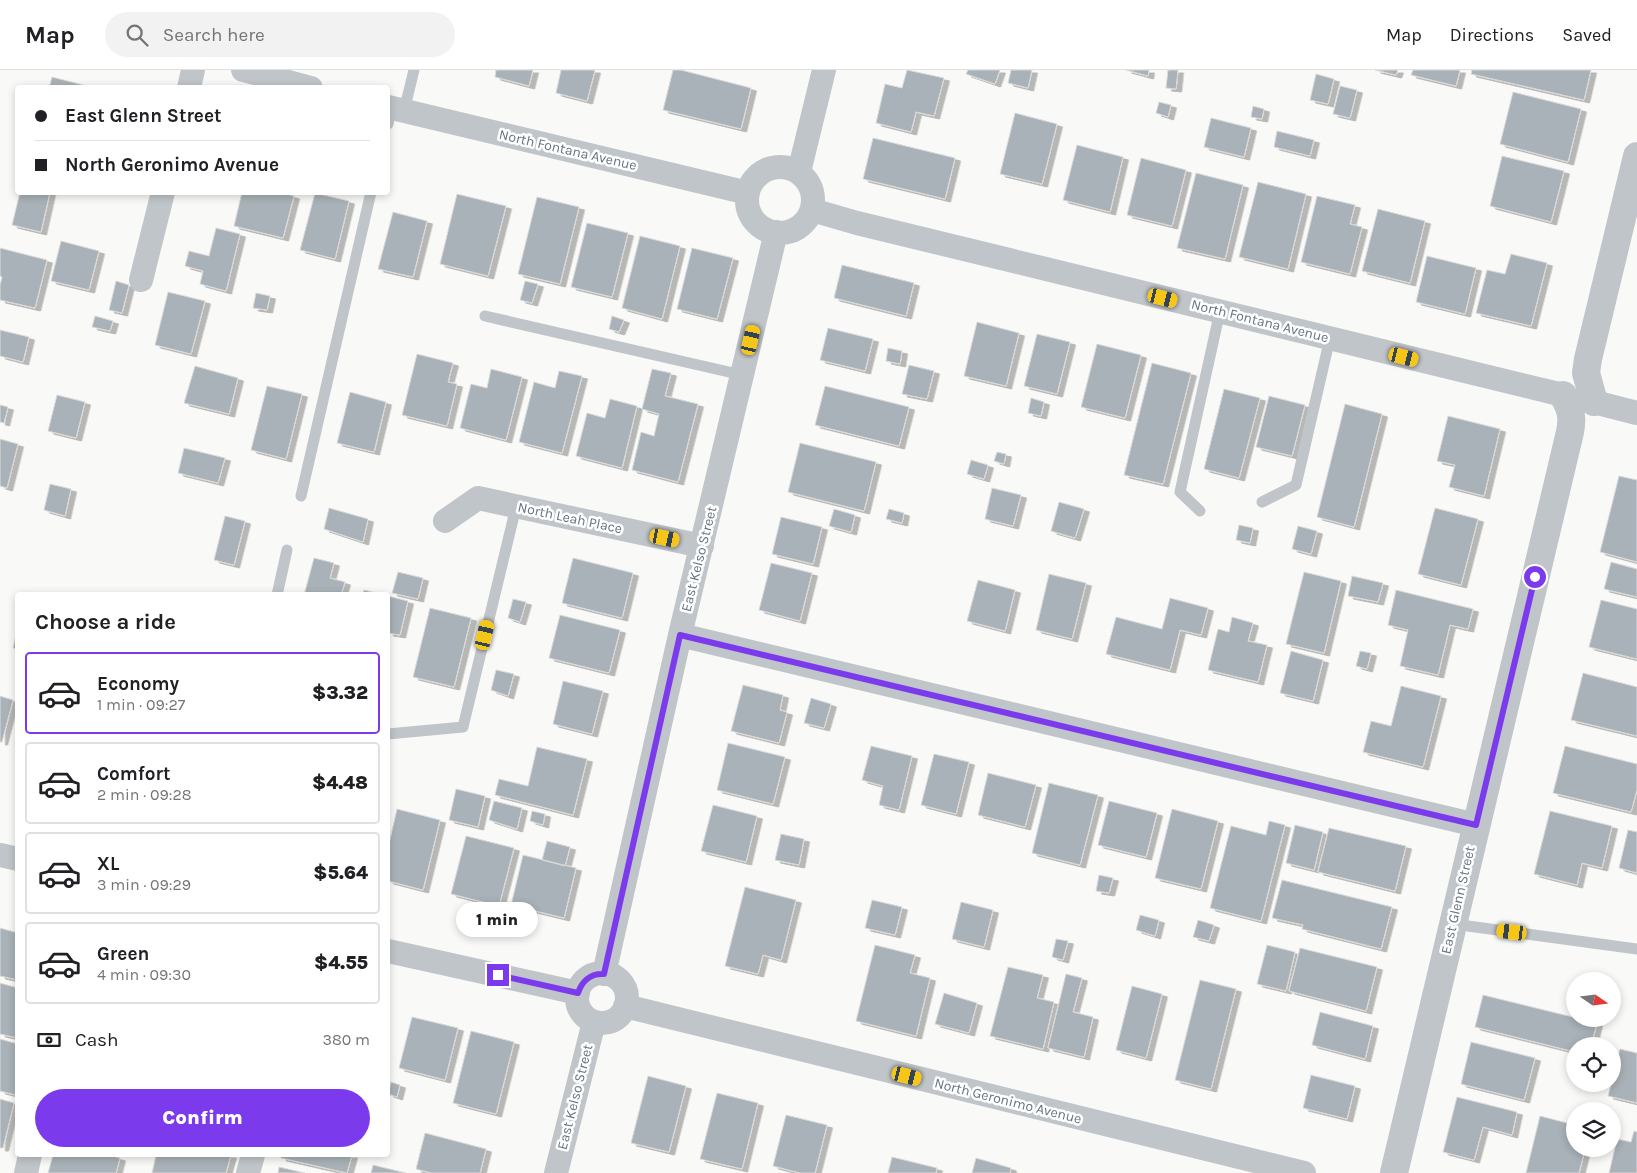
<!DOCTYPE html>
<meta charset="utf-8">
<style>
:root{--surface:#fff;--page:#f2f2f2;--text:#202124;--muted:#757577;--line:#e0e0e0;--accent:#7c3aed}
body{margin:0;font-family:Karla,sans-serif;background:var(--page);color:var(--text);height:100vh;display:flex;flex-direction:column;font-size:19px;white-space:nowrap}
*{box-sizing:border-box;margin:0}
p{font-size:16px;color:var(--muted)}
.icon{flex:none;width:28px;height:28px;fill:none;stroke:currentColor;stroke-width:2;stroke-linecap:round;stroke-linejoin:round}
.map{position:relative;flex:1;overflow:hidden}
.details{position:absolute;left:15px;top:522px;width:375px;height:565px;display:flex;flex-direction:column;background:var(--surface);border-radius:5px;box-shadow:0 2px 8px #0003}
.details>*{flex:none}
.guide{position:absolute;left:15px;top:15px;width:375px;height:110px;border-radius:5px;box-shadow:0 2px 8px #0003;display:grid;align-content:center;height:110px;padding:0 20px;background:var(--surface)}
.needle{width:32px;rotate:104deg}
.buttons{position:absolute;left:1566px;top:902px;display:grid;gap:10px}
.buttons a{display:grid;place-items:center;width:55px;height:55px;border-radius:50%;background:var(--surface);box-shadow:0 2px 8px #0003;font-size:25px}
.end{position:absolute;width:22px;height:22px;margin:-11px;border:6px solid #7c3aed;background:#fff;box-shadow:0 0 0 2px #fff}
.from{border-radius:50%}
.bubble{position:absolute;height:35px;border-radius:18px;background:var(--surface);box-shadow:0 2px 8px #0003;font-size:16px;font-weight:800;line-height:35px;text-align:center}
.car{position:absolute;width:15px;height:30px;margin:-15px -8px;border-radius:6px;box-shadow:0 0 4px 1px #0007;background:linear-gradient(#f5c518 24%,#345 0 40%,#f5c518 0 76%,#345 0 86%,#f5c518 0)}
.guide b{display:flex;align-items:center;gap:18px;height:48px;font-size:19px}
.guide b+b{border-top:1px solid var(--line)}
.guide i{width:12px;height:12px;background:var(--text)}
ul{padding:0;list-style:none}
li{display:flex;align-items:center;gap:15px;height:82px;margin:0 10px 8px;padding:0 10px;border:2px solid var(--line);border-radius:5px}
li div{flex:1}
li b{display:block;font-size:19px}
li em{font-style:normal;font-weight:800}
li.on{border-color:var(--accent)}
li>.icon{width:45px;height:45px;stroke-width:1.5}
h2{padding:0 20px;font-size:22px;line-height:60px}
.pay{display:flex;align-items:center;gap:12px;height:55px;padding:0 20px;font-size:19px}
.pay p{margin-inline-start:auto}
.primary-button{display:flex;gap:10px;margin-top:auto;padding:10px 20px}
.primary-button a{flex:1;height:58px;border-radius:30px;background:var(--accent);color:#fff;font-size:20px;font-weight:800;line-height:58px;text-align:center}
header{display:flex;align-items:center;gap:30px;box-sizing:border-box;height:70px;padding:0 25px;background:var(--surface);border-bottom:1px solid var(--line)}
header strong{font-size:24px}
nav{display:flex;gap:28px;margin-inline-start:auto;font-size:18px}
.search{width:350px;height:45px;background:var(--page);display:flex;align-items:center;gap:12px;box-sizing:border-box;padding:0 18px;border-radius:28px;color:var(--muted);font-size:19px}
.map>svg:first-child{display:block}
</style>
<header>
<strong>Map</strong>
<div class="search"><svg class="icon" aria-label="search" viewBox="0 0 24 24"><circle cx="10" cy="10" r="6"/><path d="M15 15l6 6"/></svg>Search here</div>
<nav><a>Map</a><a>Directions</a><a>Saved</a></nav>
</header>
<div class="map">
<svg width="1637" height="1103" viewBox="0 0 1637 1103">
<defs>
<filter id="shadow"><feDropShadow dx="5.5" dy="3" stdDeviation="0" flood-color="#0004"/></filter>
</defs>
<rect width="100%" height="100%" fill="#f9f9f7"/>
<!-- building -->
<path fill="#a9b2b8" stroke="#dbdbd9" filter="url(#shadow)" d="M496 0H533L529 16 495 7Z
M561 0H595L587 31 556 23Z
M673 0H681L751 18 741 59 663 40Z
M907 0 944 8 934 46 916 42 911 62 876 53 885 14 902 18Z
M968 0H1000L995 14 966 4Z
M1011 0H1032L1028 18 1008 13Z
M1126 0H1149L1148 6Z
M1168 0H1178L1176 19 1166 18Z
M1375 0H1398L1396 5Z
M1413 0H1460L1456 16 1411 5Z
M1472 0H1591L1584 30 1471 4Z
M1316 4 1334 9 1328 34 1310 30Z
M52 7 95 18H49Z
M1340 16 1357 20 1350 48 1333 44Z
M1513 22 1581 39 1568 92 1500 74Z
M1159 32 1171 35 1168 47 1156 43Z
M1253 36 1264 39 1262 49 1251 47Z
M1015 43 1057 54 1042 114 1000 104Z
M1211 48 1251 58 1244 87 1204 77Z
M1277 61 1314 70 1310 86 1274 77Z
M873 68 955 88 945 129 863 109Z
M1077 75 1123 87 1110 142 1063 130Z
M1502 86 1564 101 1551 152 1490 136Z
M1141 88 1186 100 1172 156 1127 145Z
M1196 103 1243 115 1225 189 1177 178Z
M1258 112 1306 124 1288 199 1239 187Z
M20 122H50L41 162 12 155Z
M242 122H280L294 126 283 168 234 156Z
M315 123 349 131 335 189 300 180Z
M457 124 506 136 488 206 440 194Z
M1317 126 1355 135 1350 154 1362 157 1350 204 1301 192Z
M537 127 579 137 560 214 518 204Z
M1378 139 1425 151 1410 213 1362 201Z
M393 142 427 151 413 207 378 199Z
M587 153 628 163 612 227 571 217Z
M216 158 240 164 226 221 200 214 203 201 185 196 189 181 209 186Z
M640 166 680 176 662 249 622 238Z
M61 171 99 181 89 220 51 211Z
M0 178 47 190 35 238 0 230V215L2 207 0 206Z
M692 178 733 188 717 249 677 239Z
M1511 184 1547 193 1531 256 1476 243 1487 200 1505 204Z
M1427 186 1476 198 1465 244 1416 232Z
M842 195 914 213 906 246 834 228Z
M116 211 129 215 122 243 109 240Z
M525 211 538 214 532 233 520 230Z
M168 222 205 231 191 284 155 275Z
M256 223 270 226 267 240 253 238Z
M95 246 113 251 110 261 92 257Z
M612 246 624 250 619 262 609 259Z
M977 252 1019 263 1006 316 964 306Z
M828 258 873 269 865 301 820 290Z
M0 260 29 267 23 292 0 286Z
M1037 264 1070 272 1057 324 1024 316Z
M1097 274 1141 285 1125 348 1081 337Z
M888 278 902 281 900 294 886 291Z
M417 284 453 293 448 312 457 314 447 356 402 345Z
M1152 293 1191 303 1163 414 1124 405Z
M909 295 934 301 927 329 902 324Z
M195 296 238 308 229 344 184 333Z
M491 299 522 307 506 370 460 358 471 314 487 318Z
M652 299 671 303 665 326 698 334 678 412 632 400 641 362 654 366 659 344 642 339Z
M559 301 582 306 562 383 519 372 534 312 555 318Z
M267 316 302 324 286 389 251 380Z
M825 316 909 337 899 376 815 355Z
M1224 319 1260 328 1239 408 1204 399Z
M350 322 386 332 374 382 337 373Z
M57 325 85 332 76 368 48 361Z
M1269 326 1305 335 1292 386 1256 377Z
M1031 328 1044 332 1041 346 1028 343Z
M610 329 637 336 622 398 576 386 587 343 605 348Z
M1345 334 1382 344 1354 457 1317 447Z
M0 335 8 337 4 353 0 352Z
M1448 346 1500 359 1484 426 1449 417 1455 395 1437 391Z
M0 369 18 374 7 418 0 416Z
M800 373 876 392 864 441 788 422Z
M184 378 225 388 218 413 178 403Z
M997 382 1006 384 1004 394 994 391Z
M971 390 988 395 984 409 967 404Z
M1619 406 1637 410V492L1600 482Z
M50 414 71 419 65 446 44 440Z
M992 418 1021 425 1013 456 985 449Z
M1059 432 1084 439 1075 468 1051 461Z
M329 438 368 449 363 472 324 459Z
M1435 438 1478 449 1461 515 1418 504Z
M834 439 855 445 851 462 829 456Z
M889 439 904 443 902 453 886 449Z
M225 446 245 451 234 495 214 490Z
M781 447 822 457 813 494 772 484Z
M1239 455 1253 458 1250 473 1236 470Z
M1298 456 1317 461 1311 484 1292 479Z
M314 488 334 493 330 508 345 512 341 525H304Z
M573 488 633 503 622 548 562 533Z
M1611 492 1637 499V527L1604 519Z
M771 493 812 503 800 551 759 540Z
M398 502 423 508 418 529 392 523Z
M1304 502 1341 511 1324 583 1286 574Z
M1049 504 1086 513 1072 569 1036 560Z
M1352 506 1383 513 1378 532 1348 526Z
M978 510 1015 520 1005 561 967 551Z
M364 520 385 525H362Z
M1396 520 1473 539 1468 559 1450 555 1438 605 1400 596 1408 560 1388 555Z
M388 526 408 531 400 565 388 563Z
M1170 528 1208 538 1201 565 1180 560 1170 600 1106 584 1116 547 1162 559Z
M513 529 526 532 520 552 508 548Z
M1601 530 1637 539V589L1589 577Z
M430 538 471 548 454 617 413 607Z
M560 545 620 560 609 603 549 588Z
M1232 547 1253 553 1248 571 1267 575 1258 612 1208 600 1218 559 1229 562Z
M16 565H18V579L13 578Z
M1291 581 1323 590 1313 631 1280 623Z
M1360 581 1371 583 1367 599 1356 596Z
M496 600 514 604 508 626 491 620Z
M1583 603 1637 617V666L1571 650Z
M563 611 603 621 592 664 553 654Z
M743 615 783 625 780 640 787 642 779 673 731 661Z
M1401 616 1441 626 1423 697 1363 682 1371 651 1391 656Z
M0 626 13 630 2 672H0Z
M811 628 831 634 824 658 804 653Z
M728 673 785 687 773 734 717 720Z
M871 676 912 686 899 740 879 735 883 716 862 710Z
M1565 676 1637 694V720L1631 742 1553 723Z
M537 677 587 689 573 745 495 725 499 709 528 716Z
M934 684 969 692 956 744 921 735Z
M988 703 1036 715 1025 757 978 745Z
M1049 713 1098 725 1080 795 1032 783Z
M456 719 485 726 478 757 449 750Z
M494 731 522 738 517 759 489 750Z
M1109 731 1157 743 1146 787 1098 775Z
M713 735 757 746 746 792 701 781Z
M397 739 440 750 423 820 388 811V778Z
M1172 739 1218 751 1201 819 1155 808Z
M532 741 545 744 543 755 530 751Z
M1550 741 1612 756 1602 798 1582 793 1577 815 1534 804Z
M1269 751 1285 755 1261 851 1210 838 1231 756 1266 765Z
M1295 755 1323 762 1314 800 1286 793Z
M1329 758 1406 776 1395 821 1318 802Z
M1628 760 1637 762V803L1619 798Z
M781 764 804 769 799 795 775 790Z
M466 766 514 778 499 836 451 824Z
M547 771 570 777 565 796 542 790Z
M523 785 576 798 564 848 511 835Z
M1099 805 1113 808 1109 823 1096 821Z
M1282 810 1392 837 1381 879 1302 859 1303 855 1272 848Z
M745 817 796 830 781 890 763 885 758 904 725 896Z
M872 830 902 837 895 865 865 858Z
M961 832 993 840 984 877 952 869Z
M1140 845 1159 850 1155 866 1136 860Z
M1198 850 1214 855 1209 871 1193 867Z
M0 858 18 863V910L0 906Z
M1056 869 1068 871 1063 890 1052 887Z
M875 875 915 885 910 903 930 908 916 966 856 951Z
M1267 875 1295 882 1286 921 1257 914Z
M1300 878 1377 897 1366 941 1289 921Z
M1008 897 1043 905 1037 928 1054 932 1043 979 990 966Z
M1066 904 1082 908 1073 942 1093 947 1084 987 1048 978Z
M1200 910 1236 919 1211 1019 1175 1010Z
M0 913 18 918V968L0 964Z
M1132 916 1162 924 1146 988 1116 980Z
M944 923 977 933 969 963 935 954Z
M1483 925 1597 953 1591 976H1575V982L1475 957Z
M1320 942 1373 956 1365 989 1312 975Z
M412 947 458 958 445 1010 399 998Z
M471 961 514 972 496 1044 453 1033Z
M0 969 18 974V1019L16 1025 0 1021Z
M1471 972 1535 988 1524 1030 1461 1014Z
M1620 979 1637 983V1033L1608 1026 1611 1014H1612V1007Z
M1311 1005 1355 1016 1347 1049 1303 1038Z
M648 1006 686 1016 669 1082 631 1073Z
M391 1012 400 1015 397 1027 388 1024Z
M717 1023 758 1033 742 1099 700 1089Z
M1457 1027 1517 1042 1512 1065 1483 1057 1474 1090 1443 1082Z
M0 1029 14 1033 3 1078H0Z
M786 1045 827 1055 815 1103H800L773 1096Z
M1540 1046 1575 1055V1079H1585L1579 1103H1526Z
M1634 1061 1637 1062V1103H1609L1617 1069 1631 1072Z
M425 1063 486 1079 480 1103H431L416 1099Z
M53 1085H109L120 1088 116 1103H48Z
M156 1085H231L226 1103H152Z
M281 1085H352L347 1103 281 1088Z
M892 1087 937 1098 936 1103H888Z
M976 1088 1011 1098 1010 1103H972Z
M373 1095 406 1103H371Z
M279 1097 305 1103H278Z"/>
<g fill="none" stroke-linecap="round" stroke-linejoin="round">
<!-- service -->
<path stroke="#c0c5c9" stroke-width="11" d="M404 41 414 0
M388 54 391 38
M485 246 742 305
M301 426 371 122
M1262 432 1296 415 1330 268
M1200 441 1180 422 1220 241
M277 525 287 480
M388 664 463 657 516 437
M1453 854 1637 879"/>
<!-- minor -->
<path stroke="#c0c5c9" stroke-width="24" d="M243 0 311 18
M189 18 193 0
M388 37 748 123
M747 130a33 33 0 1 1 66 0a33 33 0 1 1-66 0Z
M799 102 824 0
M812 140 857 153 1563 325
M141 210 163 122
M1594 332 1637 343
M445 451 478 428 702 476
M680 565 1476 755
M0 785 18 789
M388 881 578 923
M577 928a25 25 0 1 1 50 0a25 25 0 1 1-50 0Z
M604 904 680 565 776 162
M625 936 1304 1103
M26 1103 30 1085
M248 1103 253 1085
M556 1103 594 952"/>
<!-- tertiary -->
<path stroke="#c0c5c9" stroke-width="28" d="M1594 332 1586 303 1588 289 1637 86
M1394 1103 1570 362C1573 347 1571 339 1563 325"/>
</g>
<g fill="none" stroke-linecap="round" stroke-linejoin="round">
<!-- route -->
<path stroke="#7c3aed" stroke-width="6" d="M498 905 578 923C582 911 591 903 604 904L680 565 1476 755 1535 507"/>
</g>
<g text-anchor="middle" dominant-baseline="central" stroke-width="5" stroke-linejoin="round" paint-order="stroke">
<!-- street labels -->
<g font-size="14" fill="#657481" stroke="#fff">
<text transform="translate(568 80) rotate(13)">North Fontana Avenue</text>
<text transform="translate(1260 251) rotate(14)">North Fontana Avenue</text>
<text transform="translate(570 448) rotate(12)">North Leah Place</text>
<text transform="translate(699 489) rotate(-76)">East Kelso Street</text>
<text transform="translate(1458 830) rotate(-77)">East Glenn Street</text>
<text transform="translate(575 1027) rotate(-76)">East Kelso Street</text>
<text transform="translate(1008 1031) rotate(14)">North Geronimo Avenue</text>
</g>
</g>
</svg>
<div class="buttons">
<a><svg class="needle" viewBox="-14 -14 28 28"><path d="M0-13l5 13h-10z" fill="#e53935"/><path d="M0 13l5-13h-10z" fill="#757577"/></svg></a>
<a><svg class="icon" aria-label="locate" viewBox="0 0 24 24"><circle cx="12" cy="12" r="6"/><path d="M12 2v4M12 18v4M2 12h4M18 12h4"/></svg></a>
<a><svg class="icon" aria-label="layers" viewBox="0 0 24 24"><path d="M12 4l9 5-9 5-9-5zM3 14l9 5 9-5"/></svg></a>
</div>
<i class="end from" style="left:1535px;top:507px"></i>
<i class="end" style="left:498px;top:905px"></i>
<div class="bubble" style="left:456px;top:832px;width:82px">1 min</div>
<i class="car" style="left:1163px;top:228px;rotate:104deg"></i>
<i class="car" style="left:751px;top:270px;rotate:13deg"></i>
<i class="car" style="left:1404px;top:287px;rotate:104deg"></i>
<i class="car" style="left:665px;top:468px;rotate:102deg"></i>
<i class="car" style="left:485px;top:565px;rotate:13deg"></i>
<i class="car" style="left:1512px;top:862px;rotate:277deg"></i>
<i class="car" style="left:907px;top:1006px;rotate:104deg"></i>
<div class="guide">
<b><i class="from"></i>East Glenn Street</b>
<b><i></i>North Geronimo Avenue</b>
</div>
<section class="details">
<h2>Choose a ride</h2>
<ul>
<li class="on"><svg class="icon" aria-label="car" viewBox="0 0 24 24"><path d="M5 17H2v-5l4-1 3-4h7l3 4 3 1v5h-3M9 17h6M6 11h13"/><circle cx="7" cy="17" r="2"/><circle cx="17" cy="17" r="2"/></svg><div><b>Economy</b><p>1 min · 09:27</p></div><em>$3.32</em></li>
<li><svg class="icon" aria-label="car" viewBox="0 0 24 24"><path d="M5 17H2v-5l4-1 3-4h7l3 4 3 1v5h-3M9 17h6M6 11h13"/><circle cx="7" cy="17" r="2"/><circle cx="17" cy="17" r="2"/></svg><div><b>Comfort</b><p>2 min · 09:28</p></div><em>$4.48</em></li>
<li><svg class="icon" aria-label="car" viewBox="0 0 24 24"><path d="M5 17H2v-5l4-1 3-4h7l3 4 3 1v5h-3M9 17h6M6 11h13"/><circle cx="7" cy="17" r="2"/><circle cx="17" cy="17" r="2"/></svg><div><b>XL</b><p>3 min · 09:29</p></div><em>$5.64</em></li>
<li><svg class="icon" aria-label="car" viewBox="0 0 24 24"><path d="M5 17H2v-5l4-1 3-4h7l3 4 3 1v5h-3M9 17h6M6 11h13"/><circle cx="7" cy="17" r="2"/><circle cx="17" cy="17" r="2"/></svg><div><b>Green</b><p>4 min · 09:30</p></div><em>$4.55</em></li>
</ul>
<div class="pay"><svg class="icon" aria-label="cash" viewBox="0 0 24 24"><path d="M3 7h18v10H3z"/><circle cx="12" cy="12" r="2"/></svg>Cash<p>380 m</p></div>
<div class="primary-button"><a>Confirm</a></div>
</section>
</div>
